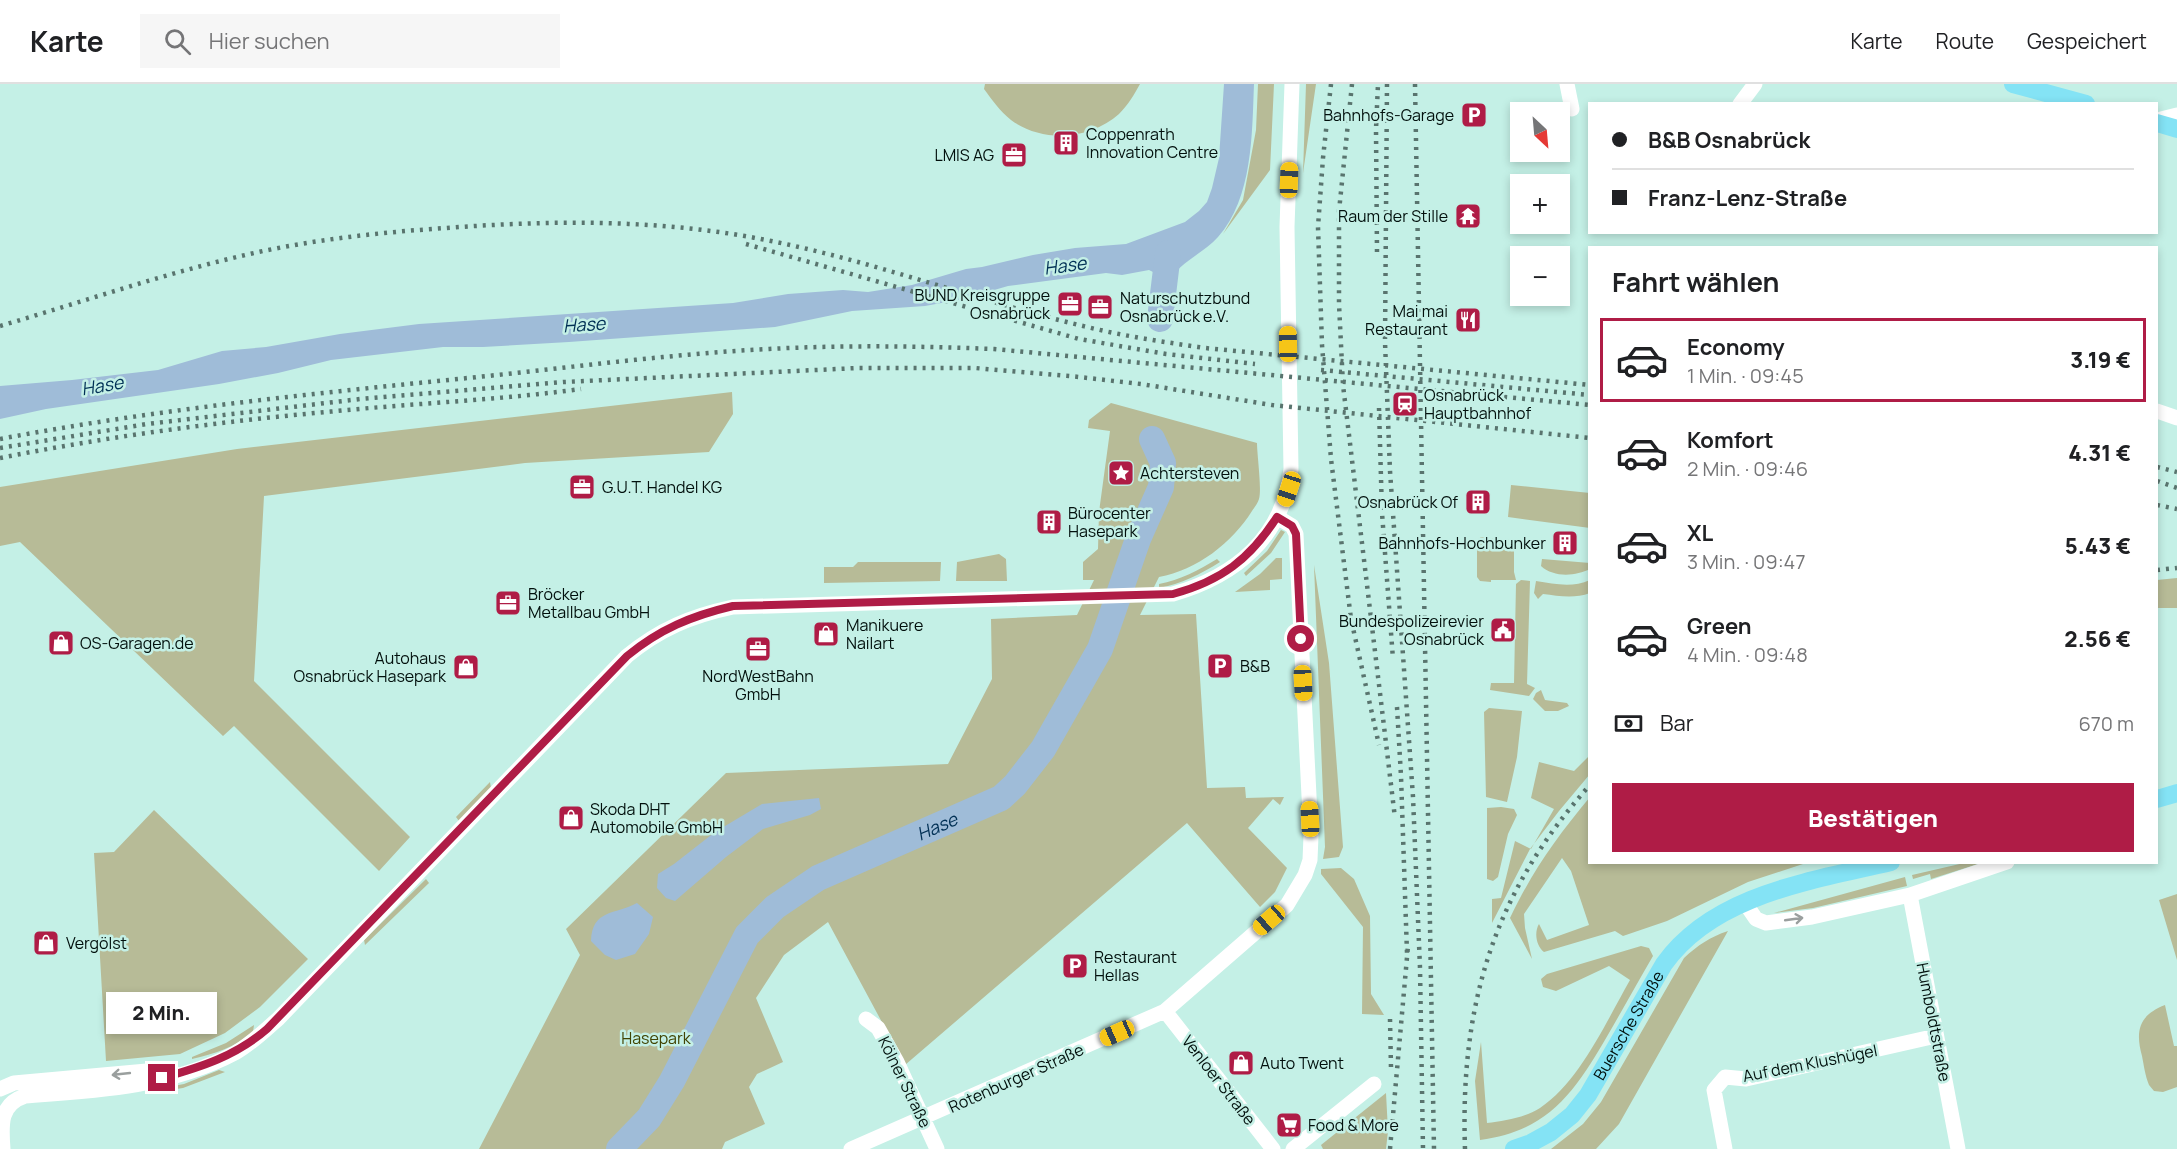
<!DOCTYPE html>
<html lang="de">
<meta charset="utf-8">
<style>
:root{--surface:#fff;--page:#f6f6f6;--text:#202124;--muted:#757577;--line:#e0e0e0;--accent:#af1c46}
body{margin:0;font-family:Manrope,sans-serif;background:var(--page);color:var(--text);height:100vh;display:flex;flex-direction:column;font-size:22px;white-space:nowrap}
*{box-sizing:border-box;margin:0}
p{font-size:20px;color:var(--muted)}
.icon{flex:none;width:33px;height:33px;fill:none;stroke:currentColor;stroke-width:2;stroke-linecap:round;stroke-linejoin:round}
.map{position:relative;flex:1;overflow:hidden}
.sheet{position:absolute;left:1588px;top:162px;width:570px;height:618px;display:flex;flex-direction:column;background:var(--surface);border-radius:0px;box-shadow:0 3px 9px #0003}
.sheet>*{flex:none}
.guide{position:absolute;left:1588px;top:18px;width:570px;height:132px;border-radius:0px;box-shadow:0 3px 9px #0003;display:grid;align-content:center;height:132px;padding:0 24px;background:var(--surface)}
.needle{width:39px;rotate:154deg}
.tools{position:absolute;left:1510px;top:18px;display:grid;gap:12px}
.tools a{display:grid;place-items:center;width:60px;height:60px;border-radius:0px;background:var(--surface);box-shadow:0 3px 9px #0003;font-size:30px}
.end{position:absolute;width:27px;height:27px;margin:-14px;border:8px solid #af1c46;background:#fff;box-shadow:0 0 0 3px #fff}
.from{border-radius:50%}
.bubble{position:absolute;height:42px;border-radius:0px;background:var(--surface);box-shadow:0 3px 9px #0003;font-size:20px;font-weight:800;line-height:42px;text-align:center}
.car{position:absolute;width:18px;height:36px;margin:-18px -9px;border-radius:8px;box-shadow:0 0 4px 2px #0007;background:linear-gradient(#f5c518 24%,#345 0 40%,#f5c518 0 76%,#345 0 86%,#f5c518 0)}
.guide b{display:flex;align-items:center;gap:21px;height:57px;font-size:22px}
.guide b+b{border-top:2px solid var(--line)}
.guide i{width:15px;height:15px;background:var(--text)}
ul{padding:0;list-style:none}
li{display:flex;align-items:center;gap:18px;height:84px;margin:0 12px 9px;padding:0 12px;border:3px solid transparent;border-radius:0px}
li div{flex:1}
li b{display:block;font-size:22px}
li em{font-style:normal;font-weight:800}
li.selected{border-color:var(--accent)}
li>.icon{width:54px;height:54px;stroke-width:1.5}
h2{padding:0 24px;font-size:27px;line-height:72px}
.pay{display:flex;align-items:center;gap:15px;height:66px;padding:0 24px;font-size:22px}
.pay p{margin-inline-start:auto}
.cta{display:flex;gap:12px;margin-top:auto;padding:12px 24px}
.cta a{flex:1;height:69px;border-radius:0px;background:var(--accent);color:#fff;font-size:24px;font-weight:800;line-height:69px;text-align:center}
header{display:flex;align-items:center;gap:36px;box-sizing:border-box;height:84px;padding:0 30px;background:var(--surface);border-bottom:2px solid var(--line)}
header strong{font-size:28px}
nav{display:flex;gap:33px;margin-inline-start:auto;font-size:21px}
.search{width:420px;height:54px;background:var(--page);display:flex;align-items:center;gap:15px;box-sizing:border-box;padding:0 21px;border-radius:0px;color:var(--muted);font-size:22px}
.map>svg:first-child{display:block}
</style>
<header>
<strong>Karte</strong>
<div class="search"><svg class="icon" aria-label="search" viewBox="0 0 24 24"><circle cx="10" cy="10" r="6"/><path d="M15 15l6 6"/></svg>Hier suchen</div>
<nav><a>Karte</a><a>Route</a><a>Gespeichert</a></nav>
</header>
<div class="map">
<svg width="2177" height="1065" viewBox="0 0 2177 1065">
<rect width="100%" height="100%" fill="#c4f0e6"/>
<!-- green -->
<path fill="#b7bb97" d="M985 0H1140C1134 11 1128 21 1119 30 1090 56 1042 59 1011 36 1000 27 992 16 984 5Z
M1258 0H1274L1270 86 1223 150 1243 116 1256 46Z
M1306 0H1316L1303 89Z
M732 308 733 330 709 368 525 379 264 412 254 597 410 753 379 787 234 642 223 652 20 458 0 462V403L237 365Z
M1111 319 1257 359C1257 371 1262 405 1259 415 1258 419 1254 424 1252 427 1232 459 1197 486 1159 493L1140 531 1196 530 1207 704 1245 703 1246 714 1284 713 1280 721 1273 715 1248 744 1287 784 1275 808 1260 823 1187 739 905 981 828 838 784 871 756 914 783 978 757 990 749 1003 765 1040 725 1058 722 1065H479L580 871 566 845 726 689 948 680 992 595 991 535 1077 531 1094 496H1083V478L1098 465 1099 428 1110 347 1088 344 1089 336Z
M1511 401 1590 409V444L1508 433Z
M1281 446 1285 448 1271 469 1246 492 1244 489 1267 467Z
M1481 453 1511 456 1514 460V488L1516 496H1491V498L1480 497 1477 493V456Z
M999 470 1006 475 1007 497H956L957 478Z
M1276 474H1282V495L1270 496V506L1235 508 1260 490Z
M1217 475 1220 478C1201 490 1181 500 1159 504V500C1180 496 1199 486 1217 475Z
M1542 475 1590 479V485C1576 492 1554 494 1541 482Z
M858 478H941L940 497 824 499V483H853Z
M1314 481 1329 579 1343 763 1339 773 1323 775 1325 763Z
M2177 494V524H2157V496Z
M1521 496 1530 497 1527 600 1535 604 1529 612 1490 606 1491 599H1514L1516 500Z
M1590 496V509C1574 515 1559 512 1543 510L1538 515 1534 509 1536 497C1555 500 1572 504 1590 496Z
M1541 606 1545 616 1567 619 1569 622 1558 627H1545L1533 615 1536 609Z
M1489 624 1522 627 1517 673 1507 718 1486 713 1484 628Z
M1590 671V690L1559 727 1530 765 1492 839V815L1501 814 1515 757 1531 765 1554 725 1531 714 1539 678 1574 687Z
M490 698 491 704 459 737 456 733Z
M1590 713V778L1806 779 1748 798 1667 837 1623 852 1615 847 1544 868C1536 862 1534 848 1539 840L1547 856 1589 841 1571 787 1562 774 1524 830 1525 844 1532 875 1510 834C1533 786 1556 754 1590 713Z
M1501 723 1514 725 1517 731 1508 750 1498 793 1493 797 1487 795V724Z
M154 726 308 875 260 923 225 949 180 970 106 977 94 769 114 768Z
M1964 779H1981L1931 795 1930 790 1913 795 1912 791Z
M1341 784 1354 795 1370 832 1371 910 1384 931 1362 930 1363 843 1321 790V785Z
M1905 793 1907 802 1813 824 1774 829Z
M426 795 429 799 365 861 364 856Z
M2177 810V876L2159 816Z
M1728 847 1619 1040 1596 1065H1551L1583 1040 1601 1018 1684 874C1698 861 1710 853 1728 847Z
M1641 862 1649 864 1653 872C1638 898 1624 923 1609 949 1576 1006 1550 1047 1480 1056L1475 997 1481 958 1487 1039C1504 1037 1524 1034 1540 1024 1580 997 1606 938 1630 896L1609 882 1556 907 1543 903 1541 895 1547 890Z
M2165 921 2174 962H2177V1003L2163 1008 2154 1007 2149 1001C2145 991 2144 982 2142 972 2135 947 2139 931 2165 921Z
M254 941 253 948C236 963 214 970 192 975V973L226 959Z
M219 986 225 988 183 1004 163 1007V1004L184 1000Z
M1386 1009 1388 1047 1386 1065H1323L1321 1061Z"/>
<!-- water -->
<path fill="#9fbcd8" d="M1224 0H1254C1252 49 1253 114 1218 153 1203 170 1177 179 1168 200L1164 202 1160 200 1155 189 1149 186 1122 191 1106 189 1008 202 963 215 925 222 852 227 775 243 569 258 483 263H443L331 276 278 289 219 300 46 325 0 335V302L72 296 158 286 222 267 266 263 340 250 419 240 733 219 788 210 843 206 868 208 912 201 966 185 982 183 1033 171 1075 164 1126 160 1185 138 1199 127 1207 118 1212 104 1219 74Z
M819 714 821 725 810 731 763 745 726 773 675 817 666 814 657 804 658 790 674 780 715 748 762 720Z
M637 819 653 833 649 850 635 870 616 876 605 871 591 857C592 825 615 831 637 819Z"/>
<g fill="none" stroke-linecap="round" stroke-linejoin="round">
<!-- river -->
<g stroke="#9fbcd8" stroke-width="26">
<path d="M1160 235 1168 169"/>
<path id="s1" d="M619 1065 649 1034 672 997 747 851 775 823 818 794 1001 714 1015 701 1043 665 1100 565 1138 455 1161 403 1163 379 1152 355"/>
</g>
<!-- minor -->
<path stroke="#fff" stroke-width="15" d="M1567 0 1572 25
M1740 20 1755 0
M2157 36 2177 31
M2157 327 2177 334
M1910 811 1958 1065
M1745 819 1756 835 1766 839 1812 833 1910 811 2007 778
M1165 927 1273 1065
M866 935 878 944 897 978 937 1065
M0 1005 14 999 158 986 173 988
M3 1065C1 1040 0 1020 25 1012 95 1007 171 1003 235 969 251 960 264 947 278 935L627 572C660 545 691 532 733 523L1173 510C1236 492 1283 453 1291 385L1287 143 1292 0
M851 1065 1165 927 1287 821 1305 791 1310 776 1311 752 1296 450 1292 442 1277 433
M1293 1065 1374 1000
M1725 1065 1714 1006 1725 993 1746 995 1936 952"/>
<!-- major -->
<g stroke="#84e3f5" stroke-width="18">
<path d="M2013 0 2086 20"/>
<path d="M2157 39 2177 45"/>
<path d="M2157 715 2177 709"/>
<path id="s2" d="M1514 1065 1531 1059 1551 1048 1572 1031 1588 1011 1664 880C1714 810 1812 797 1891 778"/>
</g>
<!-- rail -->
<path stroke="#59746e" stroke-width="4.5" stroke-dasharray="3 6" stroke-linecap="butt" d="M1331 0 1323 74 1318 143 1322 261 1331 375 1351 535 1379 661
M1352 0 1339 127V220L1343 301 1395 734
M1387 0 1385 258 1390 387 1413 713 1420 884 1423 1065
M1415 0 1434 1065
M746 160 1079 255 1166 270 1255 280
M1377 168 1376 45 1378 0
M0 242C89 216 177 185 268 166 327 154 386 148 446 144 552 136 661 135 766 156 874 177 977 217 1083 242 1123 252 1164 258 1205 264L1590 301
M1321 286 1590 311
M1379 324 1382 429 1393 575
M0 355C158 325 318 309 478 293 575 283 671 270 768 265 843 261 918 262 994 265L1590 321
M0 364 147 340 360 315 564 298 858 284H975L1070 292 1141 300 1272 321 1590 354
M0 374C111 352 224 337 337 327 418 319 500 316 581 305
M2157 383 2177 388
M2157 397 2177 404
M2157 421 2177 425
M2157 486 2177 484
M1397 623 1401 692 1407 869
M1390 935 1391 984
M1390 1065 1408 862
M1465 1065C1460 922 1493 809 1590 701"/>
</g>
<!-- one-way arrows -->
<defs><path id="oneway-shaft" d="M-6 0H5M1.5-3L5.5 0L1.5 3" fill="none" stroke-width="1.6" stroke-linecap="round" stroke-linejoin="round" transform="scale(1.5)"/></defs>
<g stroke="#9a9f9e">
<use href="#oneway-shaft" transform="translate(1794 835) rotate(-8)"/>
<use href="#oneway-shaft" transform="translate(121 990) rotate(174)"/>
</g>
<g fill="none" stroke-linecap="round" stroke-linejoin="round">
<!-- route -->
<path stroke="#af1c46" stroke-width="8" d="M162 994C201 983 236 972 267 945L627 572C660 545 691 532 733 522L1173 510C1221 497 1250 475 1277 433L1292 442 1296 450 1301 555"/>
</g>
<!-- icons -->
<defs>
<symbol id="parking-square" viewBox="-11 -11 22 22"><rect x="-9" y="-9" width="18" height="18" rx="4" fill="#af1c46" stroke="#c4f0e6"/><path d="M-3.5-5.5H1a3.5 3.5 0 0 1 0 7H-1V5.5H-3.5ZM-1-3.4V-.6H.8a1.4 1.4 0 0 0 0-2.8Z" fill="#fff"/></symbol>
<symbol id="building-square" viewBox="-11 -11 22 22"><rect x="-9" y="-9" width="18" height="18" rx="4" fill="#af1c46" stroke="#c4f0e6"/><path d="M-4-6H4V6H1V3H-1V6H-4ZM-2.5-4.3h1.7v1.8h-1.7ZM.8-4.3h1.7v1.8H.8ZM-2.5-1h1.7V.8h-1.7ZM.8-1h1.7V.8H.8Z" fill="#fff"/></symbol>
<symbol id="office-square" viewBox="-11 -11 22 22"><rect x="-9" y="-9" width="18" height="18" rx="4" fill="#af1c46" stroke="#c4f0e6"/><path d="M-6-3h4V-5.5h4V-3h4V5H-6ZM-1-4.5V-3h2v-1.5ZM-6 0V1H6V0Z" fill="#fff"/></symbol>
<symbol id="temple-square" viewBox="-11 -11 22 22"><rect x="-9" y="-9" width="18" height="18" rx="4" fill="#af1c46" stroke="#c4f0e6"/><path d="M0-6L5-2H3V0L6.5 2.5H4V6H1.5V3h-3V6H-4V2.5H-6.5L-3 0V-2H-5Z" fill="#fff"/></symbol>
<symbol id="restaurant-square" viewBox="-11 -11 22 22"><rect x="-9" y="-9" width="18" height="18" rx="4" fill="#af1c46" stroke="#c4f0e6"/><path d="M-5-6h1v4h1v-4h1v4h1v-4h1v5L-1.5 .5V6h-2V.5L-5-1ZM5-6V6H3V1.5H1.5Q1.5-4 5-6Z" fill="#fff"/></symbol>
<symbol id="station-square" viewBox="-11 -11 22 22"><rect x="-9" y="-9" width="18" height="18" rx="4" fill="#af1c46" stroke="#c4f0e6"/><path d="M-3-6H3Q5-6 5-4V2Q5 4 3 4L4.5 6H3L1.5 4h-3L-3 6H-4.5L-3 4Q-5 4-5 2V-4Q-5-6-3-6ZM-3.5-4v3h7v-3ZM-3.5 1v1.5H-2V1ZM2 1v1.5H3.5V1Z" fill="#fff"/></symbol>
<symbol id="sight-square" viewBox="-11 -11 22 22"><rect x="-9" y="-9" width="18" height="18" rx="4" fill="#af1c46" stroke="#c4f0e6"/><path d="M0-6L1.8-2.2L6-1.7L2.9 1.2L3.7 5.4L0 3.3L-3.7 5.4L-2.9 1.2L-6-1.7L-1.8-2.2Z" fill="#fff"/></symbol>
<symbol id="civic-square" viewBox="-11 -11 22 22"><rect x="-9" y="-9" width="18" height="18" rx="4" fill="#af1c46" stroke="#c4f0e6"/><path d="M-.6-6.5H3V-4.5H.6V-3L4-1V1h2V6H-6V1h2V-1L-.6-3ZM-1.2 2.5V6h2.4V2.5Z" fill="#fff"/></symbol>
<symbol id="shop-square" viewBox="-11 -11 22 22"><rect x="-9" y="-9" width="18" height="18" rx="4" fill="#af1c46" stroke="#c4f0e6"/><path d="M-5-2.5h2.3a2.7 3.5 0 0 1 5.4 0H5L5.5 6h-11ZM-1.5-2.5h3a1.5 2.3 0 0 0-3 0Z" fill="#fff"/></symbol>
<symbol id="supermarket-square" viewBox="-11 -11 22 22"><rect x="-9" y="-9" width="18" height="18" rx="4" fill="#af1c46" stroke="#c4f0e6"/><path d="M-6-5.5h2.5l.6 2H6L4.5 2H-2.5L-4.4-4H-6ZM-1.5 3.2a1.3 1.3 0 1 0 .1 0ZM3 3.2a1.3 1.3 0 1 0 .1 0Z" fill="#fff"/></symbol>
</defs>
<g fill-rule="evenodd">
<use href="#parking-square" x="1459" y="16" width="30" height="30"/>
<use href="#building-square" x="1051" y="44" width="30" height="30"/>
<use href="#office-square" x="999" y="56" width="30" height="30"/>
<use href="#temple-square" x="1453" y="117" width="30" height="30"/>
<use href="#office-square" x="1055" y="205" width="30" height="30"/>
<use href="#office-square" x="1085" y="208" width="30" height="30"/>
<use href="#restaurant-square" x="1453" y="221" width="30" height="30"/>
<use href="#station-square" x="1390" y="305" width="30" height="30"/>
<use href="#sight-square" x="1106" y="374" width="30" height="30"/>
<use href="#office-square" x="567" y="388" width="30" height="30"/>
<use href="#building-square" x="1463" y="403" width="30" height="30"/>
<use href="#building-square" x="1034" y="423" width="30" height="30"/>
<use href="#building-square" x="1550" y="444" width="30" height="30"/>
<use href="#office-square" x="493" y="504" width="30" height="30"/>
<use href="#civic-square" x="1488" y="531" width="30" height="30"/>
<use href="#shop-square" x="811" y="535" width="30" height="30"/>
<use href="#shop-square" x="46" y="544" width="30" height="30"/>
<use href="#office-square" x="743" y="550" width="30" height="30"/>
<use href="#parking-square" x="1205" y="567" width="30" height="30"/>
<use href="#shop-square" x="451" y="568" width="30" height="30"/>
<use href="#shop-square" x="556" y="719" width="30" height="30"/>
<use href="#shop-square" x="31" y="844" width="30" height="30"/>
<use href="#parking-square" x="1060" y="867" width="30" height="30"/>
<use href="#shop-square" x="1226" y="964" width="30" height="30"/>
<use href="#supermarket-square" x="1274" y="1026" width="30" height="30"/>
</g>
<g text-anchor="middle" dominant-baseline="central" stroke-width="5" stroke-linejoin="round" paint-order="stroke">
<!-- poi labels -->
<g font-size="16" fill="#02100d" stroke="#c4f0e6" text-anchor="start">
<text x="1454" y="31" text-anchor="end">Bahnhofs-Garage</text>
<text x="1086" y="50">Coppenrath<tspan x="1086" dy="18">Innovation Centre</tspan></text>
<text x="994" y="71" text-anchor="end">LMIS AG</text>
<text x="1448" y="132" text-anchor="end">Raum der Stille</text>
<text x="1050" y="211" text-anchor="end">BUND Kreisgruppe<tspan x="1050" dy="18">Osnabrück</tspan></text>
<text x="1120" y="214">Naturschutzbund<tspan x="1120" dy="18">Osnabrück e.V.</tspan></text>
<text x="1448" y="227" text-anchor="end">Mai mai<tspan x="1448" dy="18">Restaurant</tspan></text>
<text x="1424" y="311">Osnabrück<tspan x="1424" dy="18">Hauptbahnhof</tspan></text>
<text x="1140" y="389">Achtersteven</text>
<text x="602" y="403">G.U.T. Handel KG</text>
<text x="1458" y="418" text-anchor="end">Osnabrück Of</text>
<text x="1068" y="429">Bürocenter<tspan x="1068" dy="18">Hasepark</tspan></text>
<text x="1546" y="459" text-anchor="end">Bahnhofs-Hochbunker</text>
<text x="528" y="510">Bröcker<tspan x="528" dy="18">Metallbau GmbH</tspan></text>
<text x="1484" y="537" text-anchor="end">Bundespolizeirevier<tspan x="1484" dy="18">Osnabrück</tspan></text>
<text x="846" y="541">Manikuere<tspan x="846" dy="18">Nailart</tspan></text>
<text x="80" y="559">OS-Garagen.de</text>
<text x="446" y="574" text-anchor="end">Autohaus<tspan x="446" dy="18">Osnabrück Hasepark</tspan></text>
<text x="1240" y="582">B&amp;B</text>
<text x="758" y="592" text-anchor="middle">NordWestBahn<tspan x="758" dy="18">GmbH</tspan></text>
<text x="590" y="725">Skoda DHT<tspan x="590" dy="18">Automobile GmbH</tspan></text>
<text x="66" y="859">Vergölst</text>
<text x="1094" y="873">Restaurant<tspan x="1094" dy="18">Hellas</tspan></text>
<text x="1260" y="979">Auto Twent</text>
<text x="1308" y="1041">Food &amp; More</text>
</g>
<!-- street labels -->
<g font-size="16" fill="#02100d" stroke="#c4f0e6">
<text transform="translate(1934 938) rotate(79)">Humboldtstraße</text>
<text stroke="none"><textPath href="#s2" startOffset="174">Buersche Straße</textPath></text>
<text transform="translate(1810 979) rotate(-11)">Auf dem Klushügel</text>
<text transform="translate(1016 994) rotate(-24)">Rotenburger Straße</text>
<text transform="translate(1219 996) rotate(52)">Venloer Straße</text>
<text transform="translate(905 998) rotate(64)">Kölner Straße</text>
</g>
<!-- park labels -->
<g font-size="16" fill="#414403" stroke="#c4f0e6">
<text x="656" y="954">Hasepark</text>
</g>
<!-- water labels -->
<g font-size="18" font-style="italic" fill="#013055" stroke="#c4f0e6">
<text transform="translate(1065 181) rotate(-8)">Hase</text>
<text transform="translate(584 240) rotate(-4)">Hase</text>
<text transform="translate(102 301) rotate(-10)">Hase</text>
<text stroke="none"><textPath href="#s1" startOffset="472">Hase</textPath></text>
</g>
</g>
</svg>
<div class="tools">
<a><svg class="needle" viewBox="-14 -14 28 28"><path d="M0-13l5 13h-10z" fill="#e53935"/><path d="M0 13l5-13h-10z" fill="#757577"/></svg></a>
<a>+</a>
<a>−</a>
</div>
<i class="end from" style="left:1301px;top:555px"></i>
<i class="end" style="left:162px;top:994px"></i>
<div class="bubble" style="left:106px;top:908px;width:111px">2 Min.</div>
<i class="car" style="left:1289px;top:96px;rotate:2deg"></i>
<i class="car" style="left:1288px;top:260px;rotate:359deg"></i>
<i class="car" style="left:1289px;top:405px;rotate:198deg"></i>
<i class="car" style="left:1303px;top:599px;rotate:177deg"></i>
<i class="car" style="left:1310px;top:735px;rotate:357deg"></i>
<i class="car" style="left:1269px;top:836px;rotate:229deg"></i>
<i class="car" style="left:1117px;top:949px;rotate:246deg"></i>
<div class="guide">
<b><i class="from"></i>B&amp;B Osnabrück</b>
<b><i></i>Franz-Lenz-Straße</b>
</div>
<section class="sheet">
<h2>Fahrt wählen</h2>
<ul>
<li class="selected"><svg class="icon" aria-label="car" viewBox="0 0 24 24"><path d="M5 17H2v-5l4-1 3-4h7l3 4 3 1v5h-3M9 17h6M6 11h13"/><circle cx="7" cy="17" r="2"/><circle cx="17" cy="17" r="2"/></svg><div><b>Economy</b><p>1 Min. · 09:45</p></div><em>3.19 €</em></li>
<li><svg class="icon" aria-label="car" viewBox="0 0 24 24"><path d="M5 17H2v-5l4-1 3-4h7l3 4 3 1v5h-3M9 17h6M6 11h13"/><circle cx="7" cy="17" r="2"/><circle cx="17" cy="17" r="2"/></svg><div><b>Komfort</b><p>2 Min. · 09:46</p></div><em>4.31 €</em></li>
<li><svg class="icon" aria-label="car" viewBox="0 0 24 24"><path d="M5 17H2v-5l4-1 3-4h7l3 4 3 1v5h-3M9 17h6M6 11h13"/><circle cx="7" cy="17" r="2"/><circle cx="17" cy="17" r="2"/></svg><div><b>XL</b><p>3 Min. · 09:47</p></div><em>5.43 €</em></li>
<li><svg class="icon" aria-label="car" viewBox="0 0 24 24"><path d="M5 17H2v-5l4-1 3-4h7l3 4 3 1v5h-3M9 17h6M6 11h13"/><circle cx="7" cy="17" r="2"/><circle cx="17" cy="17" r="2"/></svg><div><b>Green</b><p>4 Min. · 09:48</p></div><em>2.56 €</em></li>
</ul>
<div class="pay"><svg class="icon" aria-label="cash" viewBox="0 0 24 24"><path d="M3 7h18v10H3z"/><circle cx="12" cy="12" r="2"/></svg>Bar<p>670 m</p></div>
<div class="cta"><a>Bestätigen</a></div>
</section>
</div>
